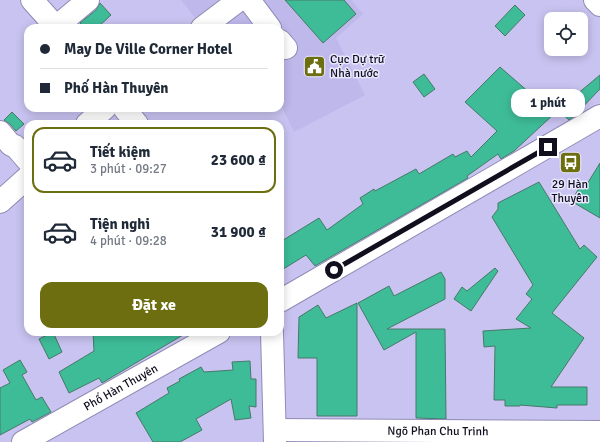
<!DOCTYPE html>
<html lang="vi">
<meta charset="utf-8">
<style>
:root{--surface:#fff;--page:#f6f6f7;--text:#1f2937;--muted:#747a83;--line:#e0e1e3;--accent:#6d6e0f}
body{margin:0;font-family:Signika,sans-serif;background:var(--page);color:var(--text);height:100vh;display:flex;flex-direction:column;font-size:15px;white-space:nowrap}
*{box-sizing:border-box;margin:0}
p{font-size:13px;color:var(--muted)}
.icon{flex:none;width:22px;height:22px;fill:none;stroke:currentColor;stroke-width:2;stroke-linecap:round;stroke-linejoin:round}
.map{position:relative;flex:1;overflow:hidden}
.side{position:absolute;left:24px;top:120px;width:260px;height:216px;display:flex;flex-direction:column;background:var(--surface);border-radius:12px;box-shadow:0 2px 10px #0003}
.side>*{flex:none}
.top-card{position:absolute;left:24px;top:24px;width:260px;height:88px;border-radius:12px;box-shadow:0 2px 10px #0003;display:grid;align-content:center;height:88px;padding:0 16px;background:var(--surface)}
.controls{position:absolute;left:544px;top:12px;display:grid;gap:8px}
.controls a{display:grid;place-items:center;width:44px;height:44px;border-radius:8px;background:var(--surface);box-shadow:0 2px 10px #0003;font-size:20px}
.end{position:absolute;width:18px;height:18px;margin:-9px;border:5px solid #110f1e;background:#fff;box-shadow:0 0 0 2px #fff}
.from{border-radius:50%}
.bubble{position:absolute;height:28px;border-radius:12px;background:var(--surface);box-shadow:0 2px 10px #0003;font-size:13px;font-weight:800;line-height:28px;text-align:center}
.top-card b{display:flex;align-items:center;gap:14px;height:38px;font-size:15px}
.top-card b+b{border-top:1px solid var(--line)}
.top-card i{width:10px;height:10px;background:var(--text)}
ul{padding:7px 0 0;list-style:none}
li{display:flex;align-items:center;gap:12px;height:66px;margin:0 8px 6px;padding:0 8px;border:2px solid transparent;border-radius:12px}
li div{flex:1}
li b{display:block;font-size:15px}
li em{font-style:normal;font-weight:800}
li.active{border-color:var(--accent)}
li>.icon{width:36px;height:36px;stroke-width:1.5}
.action{display:flex;gap:8px;margin-top:auto;padding:8px 16px}
.action a{flex:1;height:46px;border-radius:12px;background:var(--accent);color:#fff;font-size:16px;font-weight:800;line-height:46px;text-align:center}
.map>svg:first-child{display:block}
</style>
<div class="map">
<svg width="600" height="442" viewBox="0 0 600 442">
<rect width="100%" height="100%" fill="#c8c3f0"/>
<!-- built -->
<path fill="#beb8eb" d="M181 0H351L363 14 336 38 365 95 294 132 280 103V28H203Z"/>
<!-- building -->
<path fill="#3ebc98" stroke="#467968" d="M285 0H344L356 14 323 43Z
M100 3 111 15 97 28H84L80 23 96 10Z
M515 5 525 15 505 36 495 26Z
M500 67 554 114 514 151 501 159 498 154 467 176 468 178 315 266 306 255 280 271V242L319 218 327 230 363 204 360 198 374 189 375 191 416 169 419 174 453 154 455 157 467 151 471 157 497 131 465 102Z
M424 74 435 89 424 97 413 82Z
M600 75V89L574 116 569 120 558 110Z
M12 112 24 124 16 131 10 124 4 120Z
M600 163V218L571 201 580 187 584 189Z
M539 182 580 249 584 245 597 257 552 313 584 338 551 387H587V405H557V408L520 405V406H505V400H494L495 346 484 347 483 331 531 328 516 319 532 299 526 294 533 285 492 217 498 209V203Z
M495 268 498 271 471 311 454 299 462 287 467 291Z
M441 272 445 279V299L387 329H445L446 419 416 418V332L384 350 358 303 389 286 394 296Z
M357 303V416H317V358H298L299 317 318 305 326 318Z
M53 332 62 352 49 359 39 339Z
M93 332H188L102 383 99 378 69 393 59 372 94 351Z
M20 360 27 372 22 375 36 400 42 397 51 412 32 422 30 419 0 435V388L10 383 3 370Z
M250 361 251 379H256V407L249 406 251 418 235 420 231 399 196 419 202 430 180 442H153L136 413 169 393 167 388 180 381 179 379 201 367 204 372 233 370 232 362Z"/>
<g fill="none" stroke-linecap="round" stroke-linejoin="round">
<defs>
<g id="minor">
<path d="M32 0 57 28"/>
<path d="M249 0 270 28"/>
<path d="M595 0 600 5"/>
<path d="M56 27 88 0"/>
<path d="M202 28 239 0"/>
<path d="M280 41 286 48"/>
<path d="M124 108 137 124"/>
<path d="M87 124 105 108"/>
<path d="M0 132 11 145 15 146 28 161"/>
<path d="M0 202 28 177"/>
<path d="M280 301 600 116"/>
<path d="M272 332 275 442"/>
<path id="s1" d="M275 430 600 432"/>
<path id="s2" d="M23 442 219 332"/>
</g>
</defs>
<!-- minor casing -->
<use href="#minor" stroke="#908bb5" stroke-width="24"/>
<!-- minor -->
<use href="#minor" stroke="#fff" stroke-width="22"/>
</g>
<g fill="none" stroke-linecap="round" stroke-linejoin="round">
<!-- route -->
<path stroke="#110f1e" stroke-width="5" d="M334 270 548 147"/>
</g>
<!-- icons -->
<defs>
<symbol id="civic-square" viewBox="-11 -11 22 22"><rect x="-9" y="-9" width="18" height="18" rx="4" fill="#6d6e0f" stroke="#e9e7fe"/><path d="M-.6-6.5H3V-4.5H.6V-3L4-1V1h2V6H-6V1h2V-1L-.6-3ZM-1.2 2.5V6h2.4V2.5Z" fill="#fff"/></symbol>
<symbol id="bus-square" viewBox="-11 -11 22 22"><rect x="-9" y="-9" width="18" height="18" rx="4" fill="#6d6e0f" stroke="#e9e7fe"/><path d="M-5-6H5V4H4V6H2V4H-2V6H-4V4H-5ZM-3.5-4V0h7V-4ZM-3.5 1.2v1.5H-2V1.2ZM2 1.2v1.5H3.5V1.2Z" fill="#fff"/></symbol>
</defs>
<g fill-rule="evenodd">
<use href="#civic-square" x="302" y="54" width="25" height="25"/>
<use href="#bus-square" x="558" y="150" width="25" height="25"/>
</g>
<g text-anchor="middle" dominant-baseline="central" stroke-width="3" stroke-linejoin="round" paint-order="stroke">
<!-- poi labels -->
<g font-size="12" fill="#110f1e" stroke="#e9e7fe" text-anchor="start">
<text x="330" y="59">Cục Dự trữ<tspan x="330" dy="14">Nhà nước</tspan></text>
<text x="570" y="184" text-anchor="middle">29 Hàn<tspan x="570" dy="14">Thuyên</tspan></text>
</g>
<!-- street labels -->
<g font-size="12" fill="#110f1e" stroke="#e9e7fe">
<text stroke="none"><textPath href="#s2" startOffset="112">Phố Hàn Thuyên</textPath></text>
<text stroke="none"><textPath href="#s1" startOffset="163">Ngõ Phan Chu Trinh</textPath></text>
</g>
</g>
</svg>
<div class="controls">
<a><svg class="icon" aria-label="locate" viewBox="0 0 24 24"><circle cx="12" cy="12" r="6"/><path d="M12 2v4M12 18v4M2 12h4M18 12h4"/></svg></a>
</div>
<i class="end from" style="left:334px;top:270px"></i>
<i class="end" style="left:548px;top:147px"></i>
<div class="bubble" style="left:511px;top:89px;width:74px">1 phút</div>
<div class="top-card">
<b><i class="from"></i>May De Ville Corner Hotel</b>
<b><i></i>Phố Hàn Thuyên</b>
</div>
<section class="side">
<ul>
<li class="active"><svg class="icon" aria-label="car" viewBox="0 0 24 24"><path d="M5 17H2v-5l4-1 3-4h7l3 4 3 1v5h-3M9 17h6M6 11h13"/><circle cx="7" cy="17" r="2"/><circle cx="17" cy="17" r="2"/></svg><div><b>Tiết kiệm</b><p>3 phút · 09:27</p></div><em>23 600 ₫</em></li>
<li><svg class="icon" aria-label="car" viewBox="0 0 24 24"><path d="M5 17H2v-5l4-1 3-4h7l3 4 3 1v5h-3M9 17h6M6 11h13"/><circle cx="7" cy="17" r="2"/><circle cx="17" cy="17" r="2"/></svg><div><b>Tiện nghi</b><p>4 phút · 09:28</p></div><em>31 900 ₫</em></li>
</ul>
<div class="action"><a>Đặt xe</a></div>
</section>
</div>
